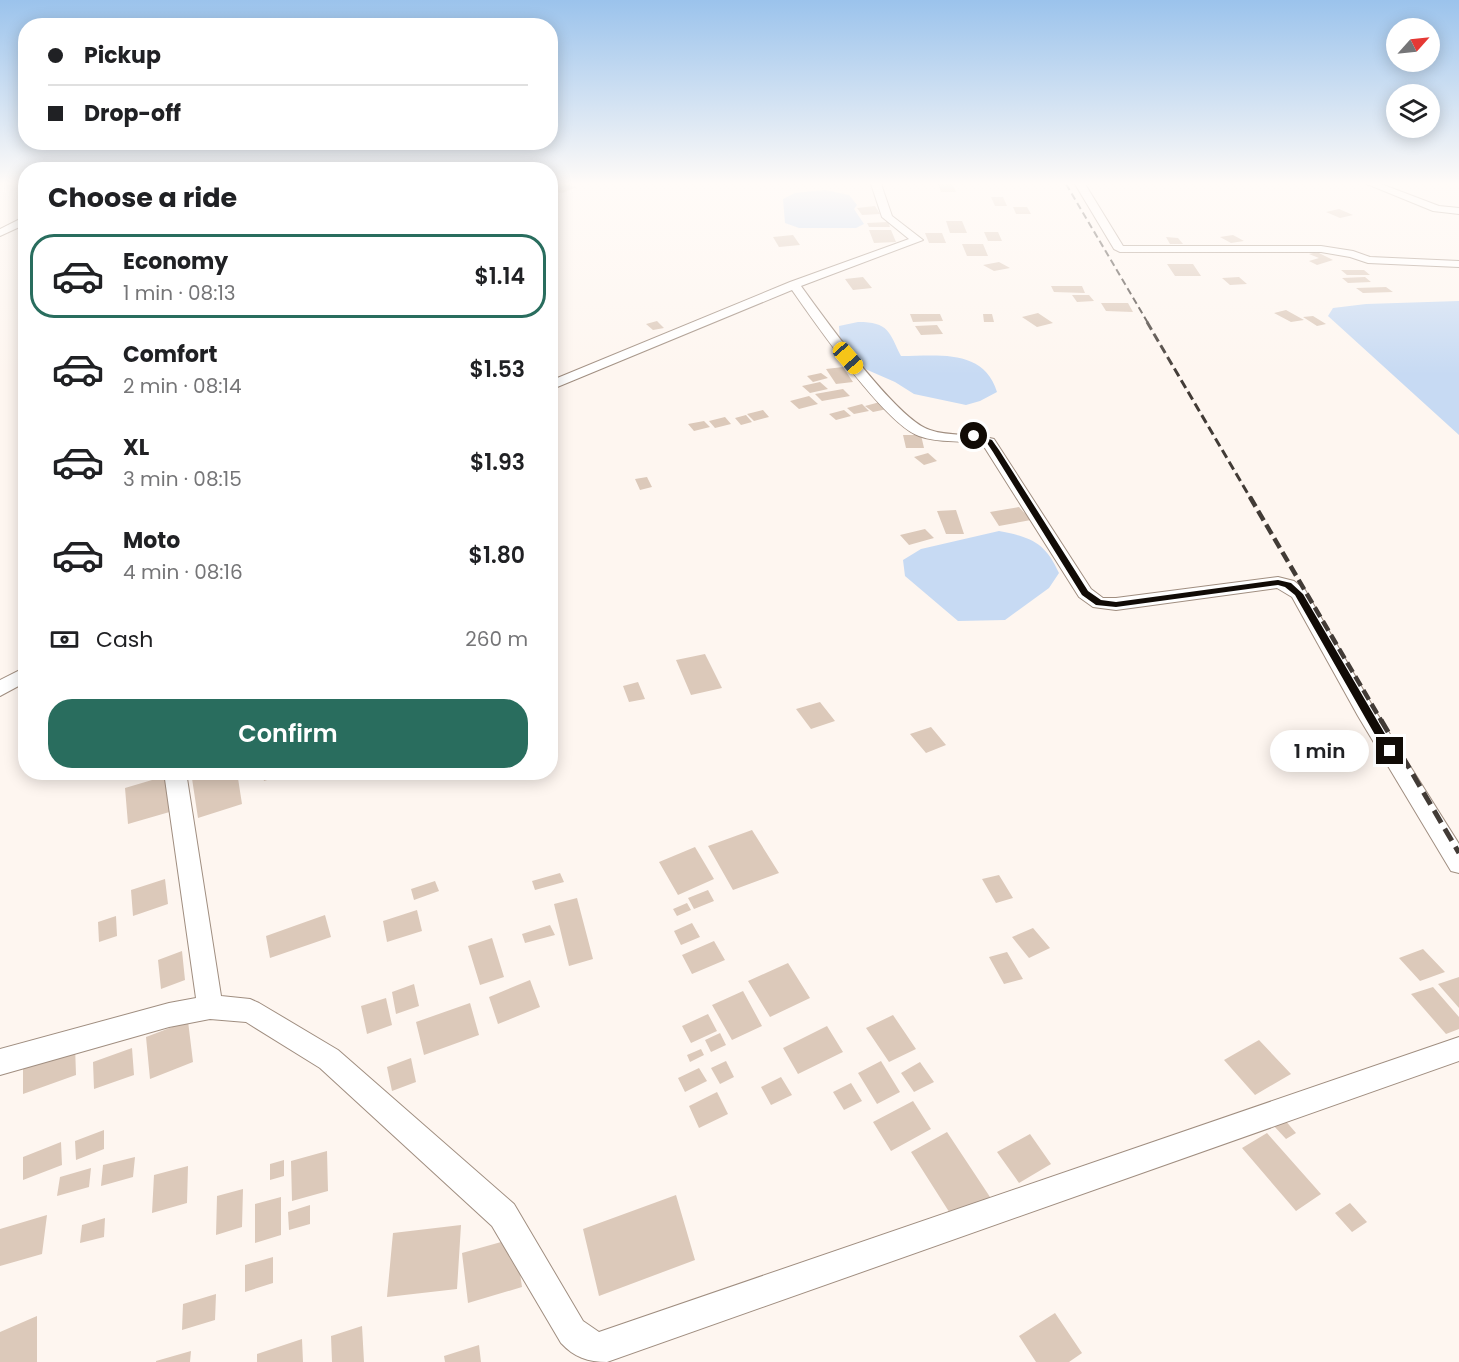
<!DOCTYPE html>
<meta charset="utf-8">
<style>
:root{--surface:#fff;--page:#f2f2f2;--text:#202124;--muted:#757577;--line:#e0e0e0;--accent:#296d5e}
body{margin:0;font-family:Poppins,sans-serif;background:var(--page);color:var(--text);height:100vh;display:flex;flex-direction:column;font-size:22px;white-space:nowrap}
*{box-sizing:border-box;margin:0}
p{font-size:20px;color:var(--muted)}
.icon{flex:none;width:33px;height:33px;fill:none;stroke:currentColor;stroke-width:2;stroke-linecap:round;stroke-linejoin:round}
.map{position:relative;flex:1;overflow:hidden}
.sheet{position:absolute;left:18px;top:162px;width:540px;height:618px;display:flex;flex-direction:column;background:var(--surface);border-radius:24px;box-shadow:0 3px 15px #0003}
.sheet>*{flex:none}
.guide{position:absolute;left:18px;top:18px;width:540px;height:132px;border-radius:24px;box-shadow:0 3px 15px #0003;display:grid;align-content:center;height:132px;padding:0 30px;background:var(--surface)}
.needle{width:39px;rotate:63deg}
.fabs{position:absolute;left:1386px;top:18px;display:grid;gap:12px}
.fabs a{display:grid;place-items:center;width:54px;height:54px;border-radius:50%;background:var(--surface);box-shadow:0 3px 15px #0003;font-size:30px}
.end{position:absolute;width:27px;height:27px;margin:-14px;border:8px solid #110b06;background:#fff;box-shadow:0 0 0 3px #fff}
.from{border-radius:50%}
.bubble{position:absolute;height:42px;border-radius:21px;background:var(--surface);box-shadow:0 3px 15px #0003;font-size:20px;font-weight:600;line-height:42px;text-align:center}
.car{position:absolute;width:18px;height:36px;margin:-18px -9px;border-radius:8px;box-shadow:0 0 4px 2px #0007;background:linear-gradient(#f5c518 24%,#345 0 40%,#f5c518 0 76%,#345 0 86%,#f5c518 0)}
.guide b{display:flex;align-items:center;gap:21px;height:57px;font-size:22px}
.guide b+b{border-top:2px solid var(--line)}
.guide i{width:15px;height:15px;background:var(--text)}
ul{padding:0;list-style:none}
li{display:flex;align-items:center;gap:18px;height:84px;margin:0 12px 9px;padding:0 18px;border:3px solid transparent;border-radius:24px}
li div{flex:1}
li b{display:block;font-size:22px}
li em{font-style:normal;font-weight:600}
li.on{border-color:var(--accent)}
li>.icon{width:54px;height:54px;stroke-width:1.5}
h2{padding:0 30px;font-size:27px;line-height:72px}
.pay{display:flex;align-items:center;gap:15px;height:66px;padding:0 30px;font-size:22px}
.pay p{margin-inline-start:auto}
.cta{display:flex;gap:12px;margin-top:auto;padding:12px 30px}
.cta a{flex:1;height:69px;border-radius:24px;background:var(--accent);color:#fff;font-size:24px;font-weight:600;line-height:69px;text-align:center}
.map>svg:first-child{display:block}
</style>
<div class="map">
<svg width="1459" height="1362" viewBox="0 0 1459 1362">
<rect width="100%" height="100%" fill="#fef6f0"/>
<!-- water -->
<path fill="#c7daf3" d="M825 190 849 195 857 205 854 209 864 224 856 228H799L785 223 783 199 795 193Z
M1459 301V435L1328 316 1333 308 1366 304Z
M858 322C889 322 889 332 901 356 937 356 984 348 997 392L980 401 966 405 914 394 895 382 856 365 840 343 839 326Z
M999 531C1031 537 1045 542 1059 573L1049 588 1005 620 958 621 905 576 903 560 921 549Z"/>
<!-- building -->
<path fill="#dcc9ba" d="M550 184H566L577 187 562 193 550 190Z
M938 184H953L956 192H941Z
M991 197H1003L1007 206H995Z
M875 206 880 214 862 215 857 208Z
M1013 207H1027L1031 214H1016Z
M1339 209 1353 215 1340 218 1326 212Z
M946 221H962L967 233H950Z
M888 222 890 227H869L867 223Z
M869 230H891L896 242 874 243Z
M984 232H998L1002 241H988Z
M925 233H942L946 243H929Z
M793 235 800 245 779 247 773 237Z
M1233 235 1244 241 1231 243 1220 237Z
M1166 237 1178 238 1183 244H1170Z
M962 244H983L988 256H967Z
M1317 252 1333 260 1317 265 1309 261 1319 258 1309 254Z
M999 262 1010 268 994 271 983 265Z
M1167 264H1193L1201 276H1175Z
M1341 270H1364L1370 275H1347Z
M863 277 872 288 853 290 845 279Z
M1239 277 1247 284 1230 285 1222 278Z
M1365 277 1371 282 1348 283 1342 278Z
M1051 286H1082L1085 293 1054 292Z
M1386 287 1393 292 1363 293 1356 288Z
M1072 295H1089L1094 301 1077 302Z
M1101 303H1128L1133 312 1106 311Z
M1286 310 1304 320 1291 322 1274 313Z
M1038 313 1053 323 1037 327 1022 317Z
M910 314H940L943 321 913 322Z
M983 314H992L994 322H984Z
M1313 316 1326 324 1317 326 1303 317Z
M657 321 664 328 653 330 646 324Z
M937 325 943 334 921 335 915 326Z
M843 367 853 382 836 384 826 369Z
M821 373 828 378 813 382 807 376Z
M820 382 828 389 810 393 802 386Z
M843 389 850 396 822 401 815 394Z
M809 396 818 404 799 409 790 401Z
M880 402 887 409 873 412 865 406Z
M862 404 869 411 854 414 847 408Z
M763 410 769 417 754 421 747 414Z
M844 410 851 416 836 420 829 414Z
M746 415 752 422 741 425 735 418Z
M725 417 731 424 715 428 709 421Z
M704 421 710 427 694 431 688 424Z
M903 435H921L924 448H906Z
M928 453 937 461 924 465 914 457Z
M647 477 652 487 640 490 635 479Z
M1019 507 1031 520 999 526 990 512Z
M956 510 964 534H946L937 511Z
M925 529 934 538 909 545 900 535Z
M705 654 722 688 691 695 676 660Z
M638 682 645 699 629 702 623 686Z
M820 702 835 721 811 729 796 709Z
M931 727 946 745 926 753 910 734Z
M191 772H237L242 804 198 818Z
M262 772H282L283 775 264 781Z
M169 775 173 811 128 824 125 788Z
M752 830 779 873 733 890 708 846Z
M695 847 714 879 678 895 659 862Z
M560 873 564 882 535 890 532 881Z
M999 875 1013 898 996 903 982 879Z
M165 879 168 904 133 916 131 890Z
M435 881 439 891 414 900 411 889Z
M708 890 714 901 694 909 688 898Z
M577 898 593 959 569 966 554 904Z
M687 903 691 910 677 916 673 909Z
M417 910 422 931 387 942 383 921Z
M325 915 331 937 270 958 266 936Z
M116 916 117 936 99 942 98 922Z
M692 923 700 937 681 945 674 931Z
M550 925 555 935 525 943 522 934Z
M1033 928 1050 948 1029 958 1012 937Z
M492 938 504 977 480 985 468 946Z
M714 941 725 960 692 974 682 955Z
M1423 949 1445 972 1420 981 1399 958Z
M182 951 185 980 161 989 158 960Z
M1007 952 1023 979 1004 984 989 957Z
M788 963 810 998 770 1017 748 981Z
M1459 977V1008L1438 984Z
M530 980 540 1007 498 1024 489 997Z
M414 984 419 1006 396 1014 392 992Z
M1433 987 1459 1017V1029L1446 1034 1411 994Z
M743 991 762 1026 732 1040 712 1005Z
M386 998 392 1025 367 1034 361 1006Z
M470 1003 479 1035 424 1055 416 1022Z
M708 1014 717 1031 691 1043 682 1026Z
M893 1015 916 1049 889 1062 866 1028Z
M188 1021 193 1062 150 1079 146 1037Z
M827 1026 843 1052 798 1074 783 1048Z
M720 1033 726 1045 711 1052 705 1040Z
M1259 1040 1291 1074 1255 1095 1224 1060Z
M75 1045 76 1075 23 1094V1064Z
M132 1048 134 1075 94 1089 93 1062Z
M701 1049 704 1055 690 1062 687 1055Z
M411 1058 416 1082 392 1091 387 1067Z
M726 1061 734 1077 720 1084 711 1068Z
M881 1061 900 1092 877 1104 858 1073Z
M920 1062 934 1082 914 1092 901 1073Z
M699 1068 707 1081 685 1092 678 1078Z
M781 1077 792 1095 771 1105 761 1087Z
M851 1083 862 1101 844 1110 833 1092Z
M717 1092 728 1114 699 1128 689 1106Z
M913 1101 931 1129 891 1151 873 1122Z
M1284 1119 1296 1133 1286 1139 1273 1125Z
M104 1130V1149L76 1160 75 1141Z
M947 1132 990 1197 953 1218 911 1152Z
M1267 1133 1321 1194 1296 1211 1242 1148Z
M1030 1134 1051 1164 1019 1183 997 1152Z
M61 1142 62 1165 23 1180V1157Z
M327 1151 328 1191 292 1201 291 1161Z
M135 1157 133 1177 101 1186 103 1165Z
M284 1160V1176L270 1180V1164Z
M188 1166 187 1203 152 1213 154 1175Z
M91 1168 89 1187 57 1196 60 1177Z
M243 1189 242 1227 216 1235 217 1196Z
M676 1195 695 1260 599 1296 583 1229Z
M281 1197V1235L255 1243V1204Z
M1350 1203 1367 1222 1352 1232 1335 1213Z
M310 1205V1224L289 1230 288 1212Z
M47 1215 42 1254 0 1266V1229Z
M105 1218 104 1237 80 1243 82 1225Z
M461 1225 457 1289 387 1297 393 1233Z
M515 1238 522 1287 468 1303 462 1253Z
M273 1257V1283L245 1292V1265Z
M216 1294 215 1320 182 1330 183 1304Z
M1055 1313 1082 1353 1069 1362H1036L1019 1336Z
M37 1316V1362H0V1332Z
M362 1326 364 1362H332L331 1336Z
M302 1339 303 1362H257V1354Z
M479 1345 481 1362H445L444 1356Z
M191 1351 190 1362H156V1361Z"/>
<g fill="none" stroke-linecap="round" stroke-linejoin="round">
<defs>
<path id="minor" d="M871 184H881L892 216 923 240 801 286C824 318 897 420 930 430 950 437 973 433 994 439L1091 589 1103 598H1116L1278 577 1294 581 1305 590 1376 712 1459 844V873L1451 871 1358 716 1292 597 1277 588 1116 610 1093 607 1079 597 983 445C963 439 940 444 919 436 885 424 815 323 792 290L550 390V381L790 282 909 239 882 217Z
M1075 184H1085L1123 246H1321L1353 251 1370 257 1459 261V267L1368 263 1350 257 1321 252H1120L1114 249Z
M1367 184H1381L1439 206 1459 208V214L1433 211Z
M26 216V224L0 236V229Z
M26 667V682L0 696V680Z
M164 772H186L221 996 250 999 259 1003 338 1050 514 1204 583 1321 599 1332 1459 1037V1061L607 1362C588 1362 574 1357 561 1343L492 1226 320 1068 246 1022 210 1019 169 1027 0 1075V1049L169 1003 196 998Z"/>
</defs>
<!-- minor casing -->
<use href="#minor" stroke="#a08e80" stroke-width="2"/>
<!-- minor -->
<use href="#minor" fill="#fff" fill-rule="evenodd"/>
<!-- rail-far3 -->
<path stroke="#423b36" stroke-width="2" stroke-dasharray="7 4" stroke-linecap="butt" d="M1066 184 1148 323"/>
<!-- rail-far2 -->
<path stroke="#423b36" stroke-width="3" stroke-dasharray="9 4.5" stroke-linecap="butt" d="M1147 322 1251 499"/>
<!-- rail-far1 -->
<path stroke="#423b36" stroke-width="4.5" stroke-dasharray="11 5" stroke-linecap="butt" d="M1250 497 1382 722"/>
<!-- rail -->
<path stroke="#423b36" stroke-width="5" stroke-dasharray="14 7" stroke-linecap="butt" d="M1381 720 1459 853"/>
</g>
<!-- sky -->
<linearGradient id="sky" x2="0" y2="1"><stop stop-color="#9bc3ec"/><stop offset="0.49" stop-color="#fffbf8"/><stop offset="1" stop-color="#fffbf8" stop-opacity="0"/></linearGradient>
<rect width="1459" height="375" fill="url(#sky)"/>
<!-- route -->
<path fill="#110b06" d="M974 434 992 440 999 450 1088 591 1101 600 1116 602 1278 580 1291 583 1303 594 1395 751 1394 754H1386L1295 595 1285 587 1278 585 1116 607 1096 605 1082 595 993 452 987 443 971 438Z"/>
</svg>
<div class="fabs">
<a><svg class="needle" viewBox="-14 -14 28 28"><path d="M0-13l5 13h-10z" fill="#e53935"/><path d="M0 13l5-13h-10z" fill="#757577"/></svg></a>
<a><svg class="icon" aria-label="layers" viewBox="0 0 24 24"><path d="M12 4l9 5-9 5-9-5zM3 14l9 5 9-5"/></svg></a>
</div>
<i class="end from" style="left:974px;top:436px"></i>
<i class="end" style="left:1390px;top:751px"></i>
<div class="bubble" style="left:1270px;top:730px;width:99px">1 min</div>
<i class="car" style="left:848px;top:358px;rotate:139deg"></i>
<div class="guide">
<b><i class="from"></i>Pickup</b>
<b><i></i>Drop-off</b>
</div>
<section class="sheet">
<h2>Choose a ride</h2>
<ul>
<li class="on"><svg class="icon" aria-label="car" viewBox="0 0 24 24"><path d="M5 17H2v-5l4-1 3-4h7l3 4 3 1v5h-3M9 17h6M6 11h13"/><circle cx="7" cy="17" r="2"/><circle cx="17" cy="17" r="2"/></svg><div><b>Economy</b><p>1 min · 08:13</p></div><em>$1.14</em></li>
<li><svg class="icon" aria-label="car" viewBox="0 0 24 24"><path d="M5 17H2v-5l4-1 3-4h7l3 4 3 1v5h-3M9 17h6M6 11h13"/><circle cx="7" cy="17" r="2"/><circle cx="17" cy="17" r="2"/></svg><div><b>Comfort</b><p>2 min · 08:14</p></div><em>$1.53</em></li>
<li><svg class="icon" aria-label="car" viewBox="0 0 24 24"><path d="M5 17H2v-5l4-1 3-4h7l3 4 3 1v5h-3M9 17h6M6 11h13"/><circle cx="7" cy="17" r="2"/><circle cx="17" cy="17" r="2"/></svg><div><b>XL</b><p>3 min · 08:15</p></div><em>$1.93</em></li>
<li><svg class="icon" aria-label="car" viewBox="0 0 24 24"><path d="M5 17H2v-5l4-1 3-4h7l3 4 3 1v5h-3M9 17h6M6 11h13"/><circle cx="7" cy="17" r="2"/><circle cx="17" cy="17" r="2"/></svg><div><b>Moto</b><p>4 min · 08:16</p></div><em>$1.80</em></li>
</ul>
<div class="pay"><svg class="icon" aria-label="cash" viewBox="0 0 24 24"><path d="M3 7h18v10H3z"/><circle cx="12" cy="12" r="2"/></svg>Cash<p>260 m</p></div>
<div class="cta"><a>Confirm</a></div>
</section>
</div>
